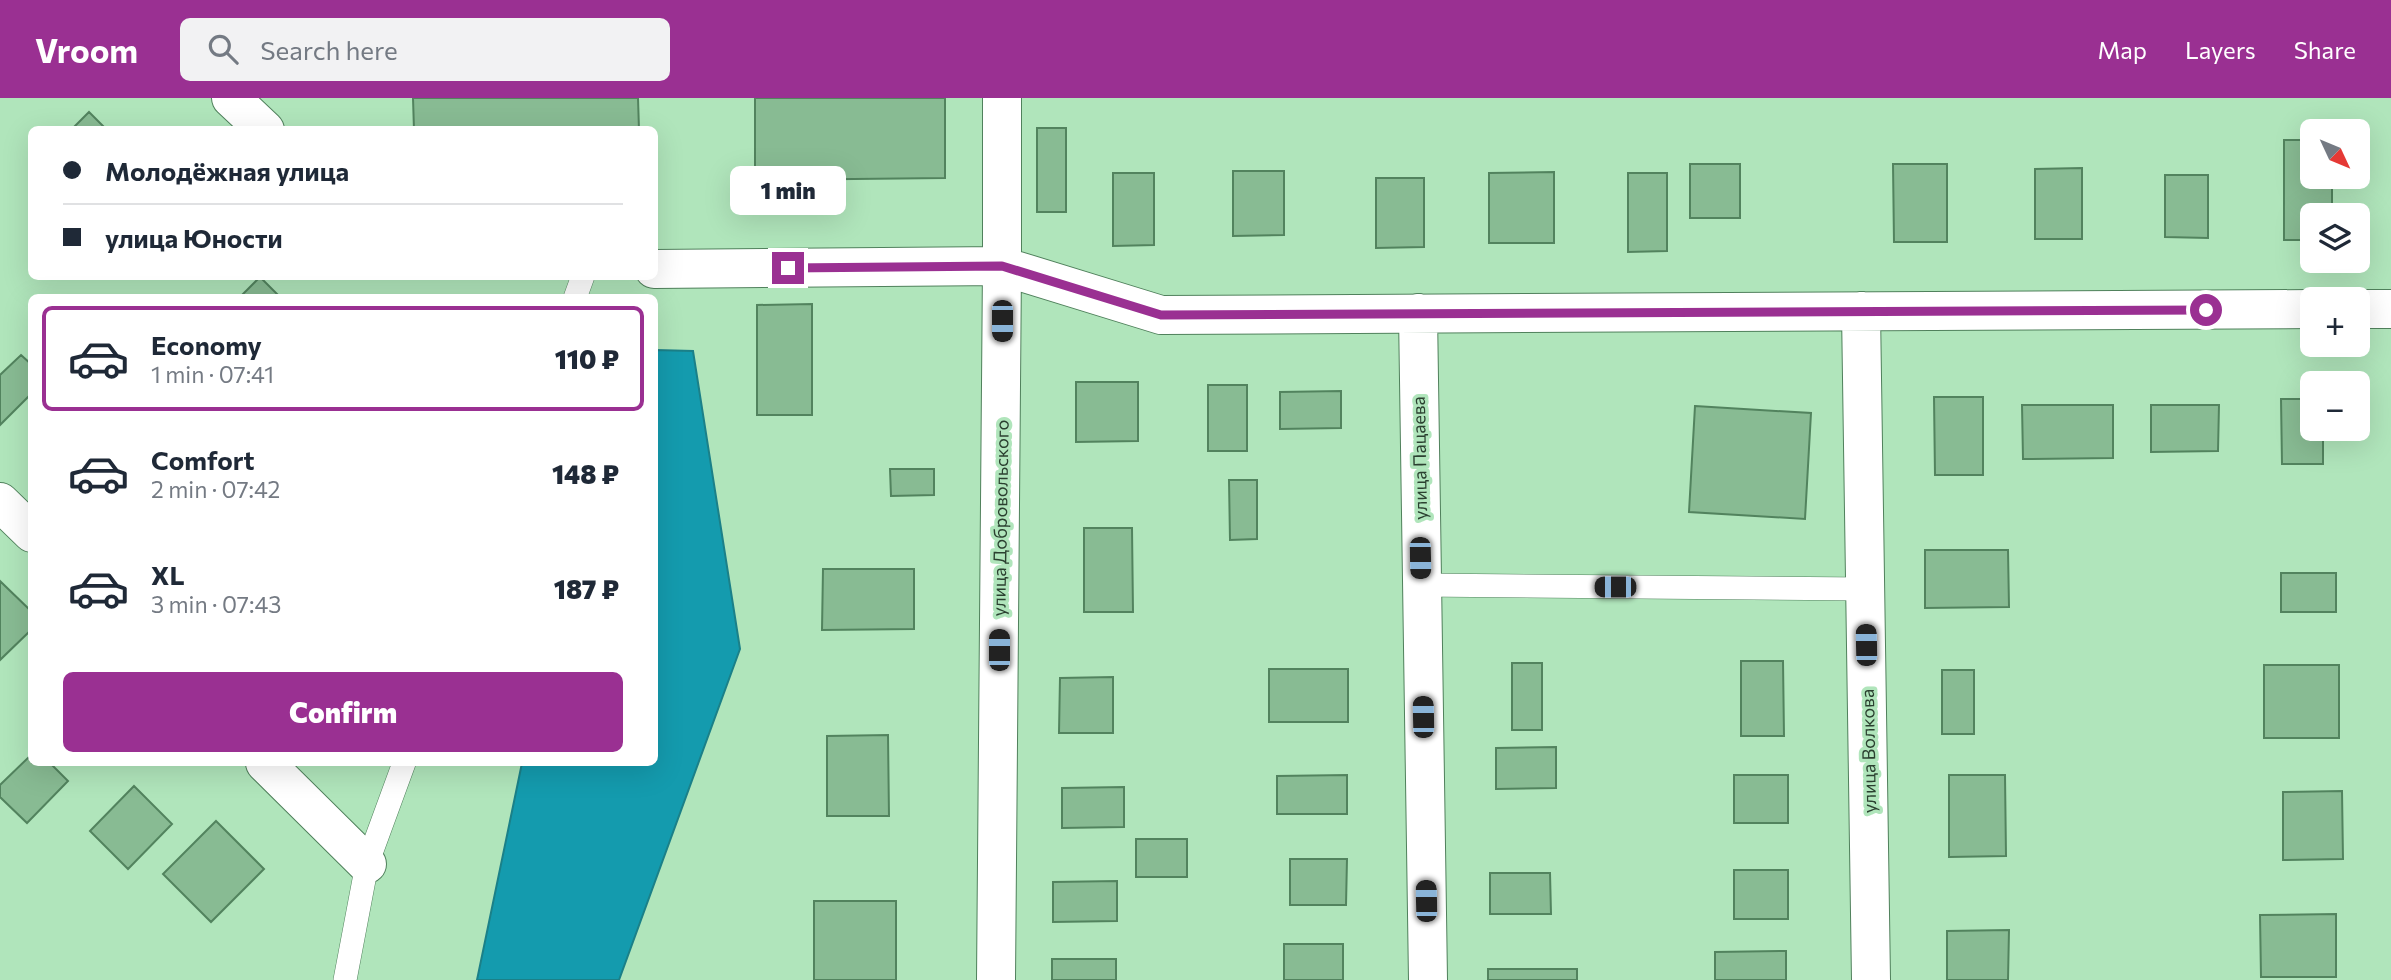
<!DOCTYPE html>
<meta charset="utf-8">
<style>
:root{--surface:#fff;--page:#f2f2f3;--text:#1f2937;--muted:#747a83;--line:#e0e1e3;--accent:#9a3092}
body{margin:0;font-family:Commissioner,sans-serif;background:var(--page);color:var(--text);height:100vh;display:flex;flex-direction:column;font-size:26px;white-space:nowrap}
*{box-sizing:border-box;margin:0}
p{font-size:23px;color:var(--muted)}
.icon{flex:none;width:38px;height:38px;fill:none;stroke:currentColor;stroke-width:2;stroke-linecap:round;stroke-linejoin:round}
.map{position:relative;flex:1;overflow:hidden}
.panel{position:absolute;left:28px;top:196px;width:630px;height:472px;display:flex;flex-direction:column;background:var(--surface);border-radius:10px;box-shadow:0 7px 28px #0002}
.panel>*{flex:none}
.top-card{position:absolute;left:28px;top:28px;width:630px;height:154px;border-radius:10px;box-shadow:0 7px 28px #0002;display:grid;align-content:center;height:154px;padding:0 35px;background:var(--surface)}
.needle{width:46px;rotate:134deg}
.tools{position:absolute;left:2300px;top:21px;display:grid;gap:14px}
.tools a{display:grid;place-items:center;width:70px;height:70px;border-radius:10px;background:var(--surface);box-shadow:0 7px 28px #0002;font-size:35px}
.end{position:absolute;width:32px;height:32px;margin:-16px;border:9px solid #9a3092;background:#fff;box-shadow:0 0 0 4px #fff}
.from{border-radius:50%}
.bubble{position:absolute;height:49px;border-radius:10px;background:var(--surface);box-shadow:0 7px 28px #0002;font-size:23px;font-weight:800;line-height:49px;text-align:center}
.car{position:absolute;width:21px;height:42px;margin:-21px -10px;border-radius:9px;box-shadow:0 0 5px 2px #0007;background:linear-gradient(#222 24%,#8ab4d8 0 40%,#222 0 76%,#8ab4d8 0 86%,#222 0)}
.top-card b{display:flex;align-items:center;gap:24px;height:66px;font-size:26px}
.top-card b+b{border-top:2px solid var(--line)}
.top-card i{width:18px;height:18px;background:var(--text)}
ul{padding:12px 0 0;list-style:none}
li{display:flex;align-items:center;gap:21px;height:105px;margin:0 14px 10px;padding:0 21px;border:4px solid transparent;border-radius:10px}
li div{flex:1}
li b{display:block;font-size:26px}
li em{font-style:normal;font-weight:800}
li.on{border-color:var(--accent)}
li>.icon{width:63px;height:63px;stroke-width:1.5}
.cta{display:flex;gap:14px;margin-top:auto;padding:14px 35px}
.cta a{flex:1;height:80px;border-radius:10px;background:var(--accent);color:#fff;font-size:28px;font-weight:800;line-height:80px;text-align:center}
header{display:flex;align-items:center;gap:42px;box-sizing:border-box;height:98px;padding:0 35px;background:var(--accent);color:#fff}
header strong{font-size:33px}
nav{display:flex;gap:38px;margin-inline-start:auto;font-size:24px}
.search{width:490px;height:63px;background:var(--page);display:flex;align-items:center;gap:18px;box-sizing:border-box;padding:0 24px;border-radius:10px;color:var(--muted);font-size:26px}
.map>svg:first-child{display:block}
</style>
<header>
<strong>Vroom</strong>
<div class="search"><svg class="icon" aria-label="search" viewBox="0 0 24 24"><circle cx="10" cy="10" r="6"/><path d="M15 15l6 6"/></svg>Search here</div>
<nav><a>Map</a><a>Layers</a><a>Share</a></nav>
</header>
<div class="map">
<svg width="2391" height="882" viewBox="0 0 2391 882">
<rect width="100%" height="100%" fill="#b0e5bb"/>
<!-- water -->
<path fill="#149bae" stroke="#1b8088" stroke-width="2" d="M655 252 693 253 740 551 619 882H477L522 665H654Z"/>
<!-- building -->
<path fill="#88bb93" stroke="#52835e" stroke-width="2" d="M413 0H638L639 32H414Z
M755 0H945V80L755 82Z
M89 14 107 32H71Z
M1037 30H1066V114H1037Z
M2284 42H2312V79H2332V117H2312V142H2284Z
M1690 66H1740V120H1690Z
M1893 66H1947V144H1894Z
M2082 70V141H2035V71Z
M1233 73H1284V137L1233 138Z
M1554 74V145H1489V75Z
M1113 75H1154V147L1113 148Z
M1628 75H1667V153L1628 154Z
M2165 77H2208V140L2165 139Z
M1376 80H1424V149L1376 150Z
M260 179 281 200H239Z
M812 206V317H757V207Z
M21 257 32 267V295L0 327V277Z
M1076 284H1138V343L1076 344Z
M1208 287H1247V353H1208Z
M1341 293V330L1280 331V294Z
M1934 299H1983V377H1935Z
M2281 301H2312V331H2323V366H2282Z
M2022 307H2113V360L2023 361Z
M2151 307H2219L2218 353 2151 354Z
M1695 308 1811 315 1805 421 1689 414Z
M890 371H934V397L891 398Z
M1229 382H1257V441L1230 442Z
M1084 430H1132L1133 514H1084Z
M1925 452H2008L2009 509 1925 510Z
M823 471H914V531L822 532Z
M2281 475H2336V514H2281Z
M0 483 32 514V531L0 562Z
M1741 563H1783L1784 638H1741Z
M1512 565H1542V632H1512Z
M2264 567H2339V640H2264Z
M1269 571H1348V624H1269Z
M1942 572H1974V636H1942Z
M1113 579V635H1059L1060 580Z
M888 637 889 718H827V638Z
M1556 649V690L1496 691V650Z
M32 656V665H50L68 683 27 725 0 699V687Z
M1347 677V716H1277V678Z
M1734 677H1788V725H1734Z
M1949 677H2005L2006 758 1949 759Z
M134 688 172 726 128 771 90 733Z
M1124 689V729L1062 730V690Z
M2342 693 2343 761 2283 762V694Z
M216 723 264 771 211 824 163 776Z
M1136 741H1187V779H1136Z
M1290 761H1347L1346 807H1290Z
M1734 772H1788V821H1734Z
M1490 775H1550L1551 816H1490Z
M1117 783V823L1053 824V784Z
M814 803H896V882H814Z
M2336 816V879H2261L2260 817Z
M2009 832 2008 882H1947V833Z
M1284 846H1343V882H1284Z
M1786 853V882H1715V854Z
M1052 861H1116V882H1052Z
M1488 871H1577V882H1488Z"/>
<g fill="none" stroke-linecap="round" stroke-linejoin="round">
<defs>
<path id="lane" d="M575 200 583 178
M1420 487 1865 491
M345 882 367 766 404 665"/>
<path id="street" d="M231 0 265 32
M654 171 1002 168 1161 217 2312 211
M2357 211H2391
M1861 213 1871 882
M1418 215 1428 882
M0 404 32 435
M265 665 367 766
M996 882 1002 168V0"/>
</defs>
<!-- lane casing -->
<use href="#lane" stroke="#50815c" stroke-width="24"/>
<!-- street casing -->
<use href="#street" stroke="#50815c" stroke-width="40"/>
<!-- lane -->
<use href="#lane" stroke="#fff" stroke-width="23"/>
<!-- street -->
<use href="#street" stroke="#fff" stroke-width="38"/>
</g>
<g fill="none" stroke-linecap="round" stroke-linejoin="round">
<!-- route -->
<path stroke="#9a3092" stroke-width="9" d="M788 170 1002 168 1161 217 2206 212"/>
</g>
<g text-anchor="middle" dominant-baseline="central" stroke-width="7" stroke-linejoin="round" paint-order="stroke">
<!-- street labels -->
<g font-size="18" fill="#2b4030" stroke="#b0e5bb">
<text transform="translate(1419 360) rotate(-91)">улица Пацаева</text>
<text transform="translate(1000 420) rotate(-89)">улица Добровольского</text>
<text transform="translate(1868 653) rotate(-91)">улица Волкова</text>
</g>
</g>
</svg>
<div class="tools">
<a><svg class="needle" viewBox="-14 -14 28 28"><path d="M0-13l5 13h-10z" fill="#e53935"/><path d="M0 13l5-13h-10z" fill="#747a83"/></svg></a>
<a><svg class="icon" aria-label="layers" viewBox="0 0 24 24"><path d="M12 4l9 5-9 5-9-5zM3 14l9 5 9-5"/></svg></a>
<a>+</a>
<a>−</a>
</div>
<i class="end from" style="left:2206px;top:212px"></i>
<i class="end" style="left:788px;top:170px"></i>
<div class="bubble" style="left:730px;top:68px;width:116px">1 min</div>
<i class="car" style="left:1002px;top:223px;rotate:180deg"></i>
<i class="car" style="left:1420px;top:460px;rotate:179deg"></i>
<i class="car" style="left:1615px;top:489px;rotate:270deg"></i>
<i class="car" style="left:1866px;top:547px;rotate:359deg"></i>
<i class="car" style="left:999px;top:552px;rotate:0deg"></i>
<i class="car" style="left:1423px;top:619px;rotate:359deg"></i>
<i class="car" style="left:1426px;top:803px;rotate:359deg"></i>
<div class="top-card">
<b><i class="from"></i>Молодёжная улица</b>
<b><i></i>улица Юности</b>
</div>
<section class="panel">
<ul>
<li class="on"><svg class="icon" aria-label="car" viewBox="0 0 24 24"><path d="M5 17H2v-5l4-1 3-4h7l3 4 3 1v5h-3M9 17h6M6 11h13"/><circle cx="7" cy="17" r="2"/><circle cx="17" cy="17" r="2"/></svg><div><b>Economy</b><p>1 min · 07:41</p></div><em>110 ₽</em></li>
<li><svg class="icon" aria-label="car" viewBox="0 0 24 24"><path d="M5 17H2v-5l4-1 3-4h7l3 4 3 1v5h-3M9 17h6M6 11h13"/><circle cx="7" cy="17" r="2"/><circle cx="17" cy="17" r="2"/></svg><div><b>Comfort</b><p>2 min · 07:42</p></div><em>148 ₽</em></li>
<li><svg class="icon" aria-label="car" viewBox="0 0 24 24"><path d="M5 17H2v-5l4-1 3-4h7l3 4 3 1v5h-3M9 17h6M6 11h13"/><circle cx="7" cy="17" r="2"/><circle cx="17" cy="17" r="2"/></svg><div><b>XL</b><p>3 min · 07:43</p></div><em>187 ₽</em></li>
</ul>
<div class="cta"><a>Confirm</a></div>
</section>
</div>
